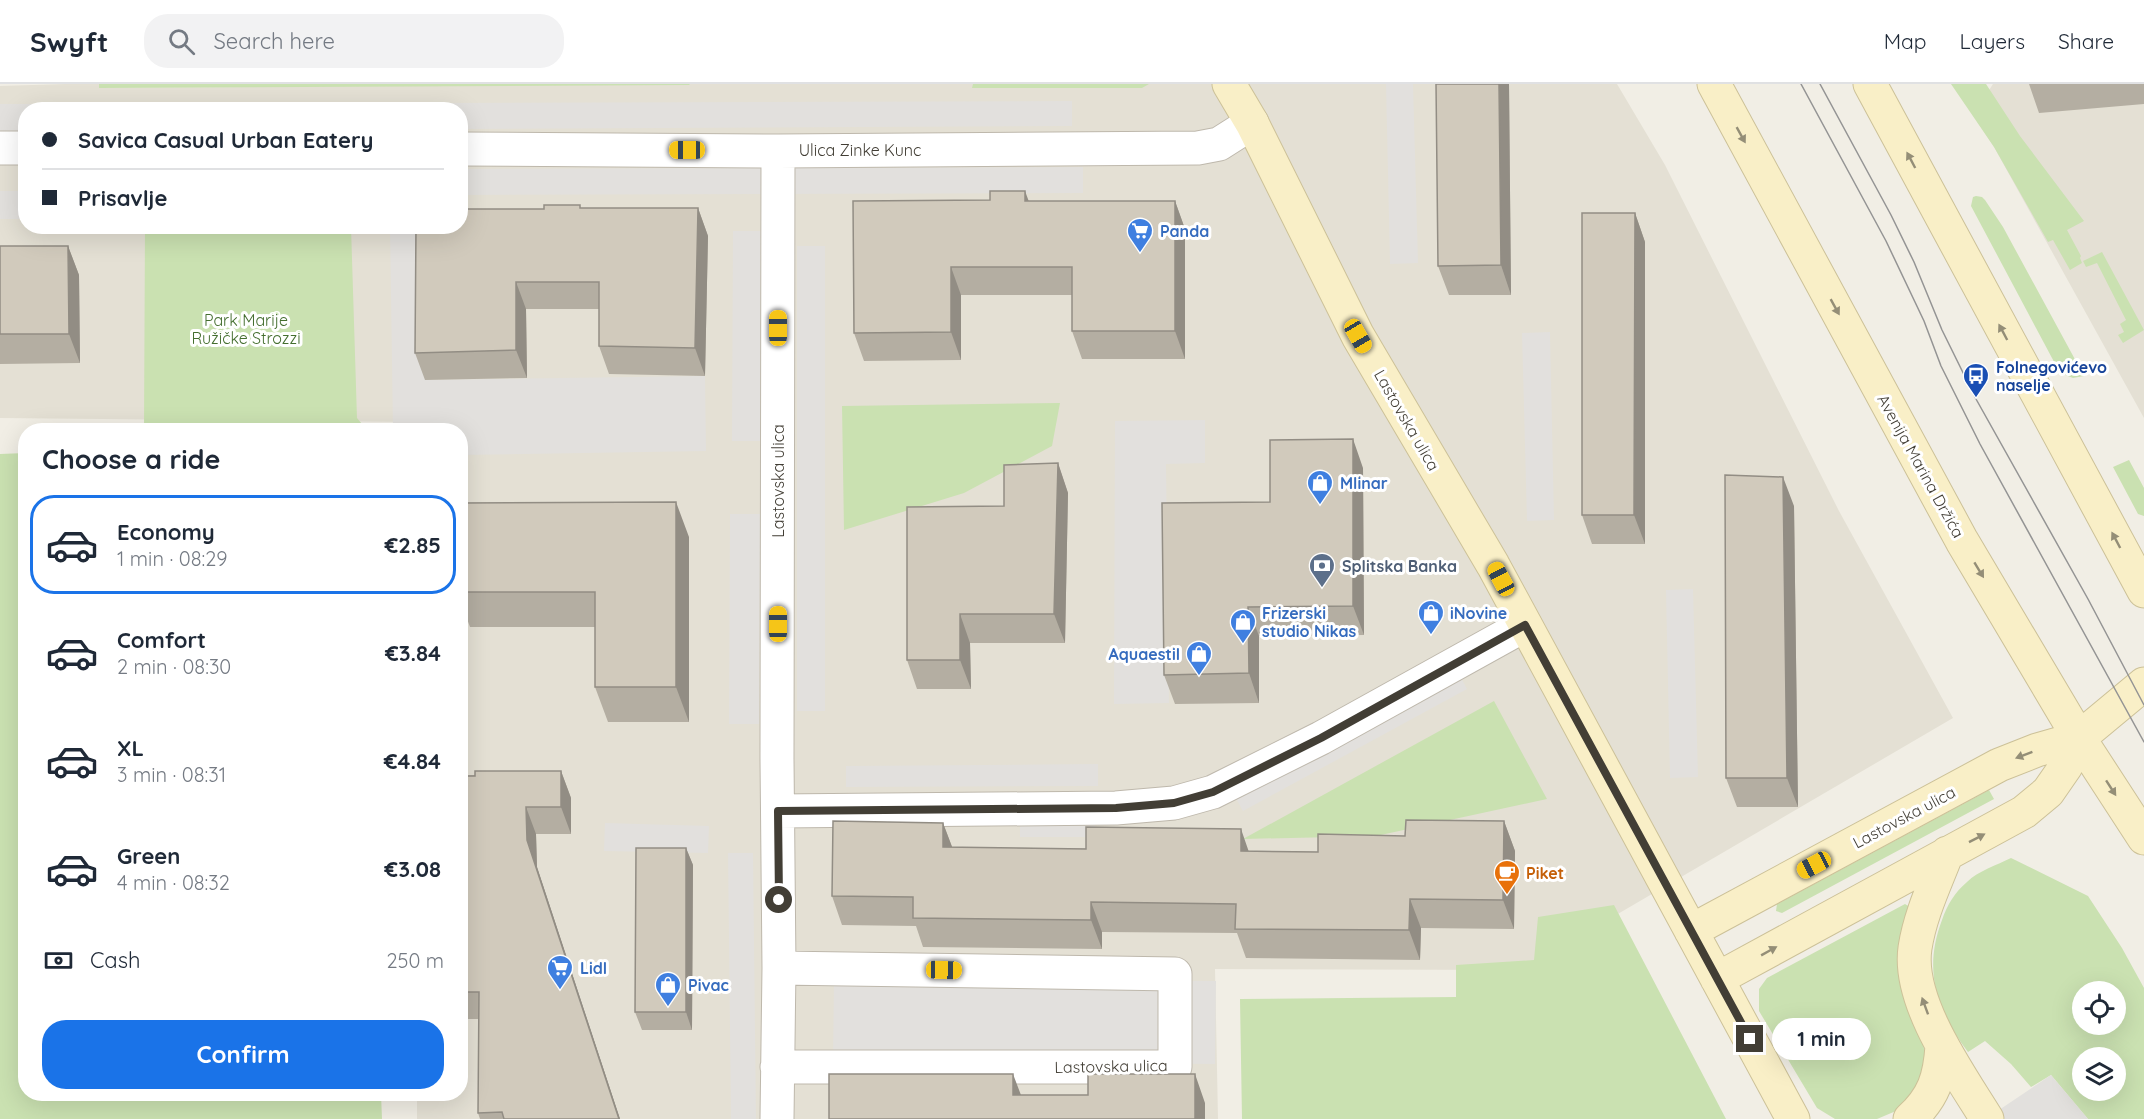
<!DOCTYPE html>
<meta charset="utf-8">
<style>
:root{--surface:#fff;--page:#f2f2f3;--text:#1f2937;--muted:#747a83;--line:#e0e1e3;--accent:#1a73e8}
body{margin:0;font-family:Quicksand,sans-serif;background:var(--page);color:var(--text);height:100vh;display:flex;flex-direction:column;font-size:22px;white-space:nowrap}
*{box-sizing:border-box;margin:0}
p{font-size:20px;color:var(--muted)}
.icon{flex:none;width:33px;height:33px;fill:none;stroke:currentColor;stroke-width:2;stroke-linecap:round;stroke-linejoin:round}
.map{position:relative;flex:1;overflow:hidden}
.drawer{position:absolute;left:18px;top:339px;width:450px;height:678px;display:flex;flex-direction:column;background:var(--surface);border-radius:24px;box-shadow:0 6px 24px #0002}
.drawer>*{flex:none}
.guide{position:absolute;left:18px;top:18px;width:450px;height:132px;border-radius:24px;box-shadow:0 6px 24px #0002;display:grid;align-content:center;height:132px;padding:0 24px;background:var(--surface)}
.buttons{position:absolute;left:2072px;top:897px;display:grid;gap:12px}
.buttons a{display:grid;place-items:center;width:54px;height:54px;border-radius:50%;background:var(--surface);box-shadow:0 6px 24px #0002;font-size:30px}
.end{position:absolute;width:27px;height:27px;margin:-14px;border:8px solid #423e35;background:#fff;box-shadow:0 0 0 3px #fff}
.from{border-radius:50%}
.bubble{position:absolute;height:42px;border-radius:21px;background:var(--surface);box-shadow:0 6px 24px #0002;font-size:20px;font-weight:700;line-height:42px;text-align:center}
.car{position:absolute;width:18px;height:36px;margin:-18px -9px;border-radius:8px;box-shadow:0 0 4px 2px #0007;background:linear-gradient(#f5c518 24%,#345 0 40%,#f5c518 0 76%,#345 0 86%,#f5c518 0)}
.guide b{display:flex;align-items:center;gap:21px;height:57px;font-size:22px}
.guide b+b{border-top:2px solid var(--line)}
.guide i{width:15px;height:15px;background:var(--text)}
ul{padding:0;list-style:none}
li{display:flex;align-items:center;gap:18px;height:99px;margin:0 12px 9px;padding:0 12px;border:3px solid transparent;border-radius:24px}
li div{flex:1}
li b{display:block;font-size:22px}
li em{font-style:normal;font-weight:700}
li.selected{border-color:var(--accent)}
li>.icon{width:54px;height:54px;stroke-width:1.5}
h2{padding:0 24px;font-size:27px;line-height:72px}
.pay{display:flex;align-items:center;gap:15px;height:66px;padding:0 24px;font-size:22px}
.pay p{margin-inline-start:auto}
.button{display:flex;gap:12px;margin-top:auto;padding:12px 24px}
.button a{flex:1;height:69px;border-radius:24px;background:var(--accent);color:#fff;font-size:24px;font-weight:700;line-height:69px;text-align:center}
header{display:flex;align-items:center;gap:36px;box-sizing:border-box;height:84px;padding:0 30px;background:var(--surface);border-bottom:2px solid var(--line)}
header strong{font-size:28px}
nav{display:flex;gap:33px;margin-inline-start:auto;font-size:21px}
.search{width:420px;height:54px;background:var(--page);display:flex;align-items:center;gap:15px;box-sizing:border-box;padding:0 21px;border-radius:24px;color:var(--muted);font-size:22px}
.map>svg:first-child{display:block}
</style>
<header>
<strong>Swyft</strong>
<div class="search"><svg class="icon" aria-label="search" viewBox="0 0 24 24"><circle cx="10" cy="10" r="6"/><path d="M15 15l6 6"/></svg>Search here</div>
<nav><a>Map</a><a>Layers</a><a>Share</a></nav>
</header>
<div class="map">
<svg width="2144" height="1035" viewBox="0 0 2144 1035">
<rect width="100%" height="100%" fill="#f1eee5"/>
<!-- residential -->
<path fill="#e4e0d4" fill-rule="evenodd" d="M65 0H99V4L689 0H1617L1665 81 1839 427 1953 634 1522 886 1215 885 1218 1035H417V1010H460V346L419 338 0 334V2ZM26 26H460V142H26Z
M1993 0H2144V334L1994 63 1973 31Z"/>
<!-- green -->
<path fill="#cae1b1" fill-rule="evenodd" d="M99 0H689L690 1 99 4Z
M973 0H1149L1142 4H972Z
M1951 0H1986L2020 52 2084 137 2067 146 2081 172 2080 174 2082 179 2070 186 2053 156 2048 158 1994 63Z
M1976 112 1982 113 1985 116 2003 143 2084 292 2073 294 2060 289 1971 122 1973 113Z
M145 143H351L357 334 367 346H144Z
M2102 168 2144 246 2123 259 2118 251 2124 248 2120 240 2126 236 2097 179 2086 183 2083 177Z
M1060 319 1052 362 964 409 844 446 842 322Z
M25 369 26 1010H381L382 1035H0V370Z
M2129 376 2144 404V432L2138 430 2113 383Z
M1494 617 1547 715 1376 752 1243 755Z
M1989 706 1994 715 1782 829 1776 827 1777 820Z
M2011 774 2088 812 2122 864 2144 904V1035H2088L2051 991 2031 1003 2011 980 1985 957 1968 968C1936 926 1923 886 1942 836 1947 821 1955 808 1967 798 1978 787 1997 781 2011 774ZM2082 908H2115V940H2082ZM2082 974H2115V1006H2082Z
M1905 820 1910 823 1925 975 1922 995 1912 1015 1896 1027 1877 1035H1835L1817 1024 1759 927V905L1767 894Z
M1614 821 1726 1035H1242L1240 915 1456 913V881L1534 876 1538 833Z"/>
<!-- parking -->
<path fill="#e2e0dd" d="M1386 0H1413L1418 179 1390 180Z
M1072 17V42L461 45 460 26H91L90 20Z
M0 20H70V25L26 26 25 47H0Z
M1083 83V109L461 111 460 85Z
M0 107H25V135H0Z
M390 143H422L425 296 705 292 706 367 461 371 460 346H393Z
M733 147H763L762 357H732Z
M797 162H825V627H797Z
M1550 248 1554 436 1527 437 1522 249Z
M1205 336V379L1166 380 1169 619 1114 620 1115 337Z
M730 430H760L759 640H729Z
M1693 505 1698 693 1670 694 1666 506Z
M1458 588 1467 605 1243 727 1233 709Z
M1098 680V702L846 703V682Z
M1020 733H1095V753H1020Z
M605 739 709 742 708 769 604 767Z
M728 769H753L756 1035H731Z
M834 895 1216 897 1215 980 833 977Z
M2051 991 2088 1035H2005L1999 1026Z"/>
<g fill="none" stroke-linecap="round" stroke-linejoin="round">
<defs>
<path id="street" d="M0 64H26
M460 65 778 67 1198 64 1219 60 1252 39
M778 727 1116 724 1174 719 1213 708 1321 654 1525 541
M777 983H1175V890L779 884
M777 1035 779 884 777 675 778 67"/>
<path id="secondary" d="M1229 0 1252 39 1358 252 1493 481 1793 1035
M1714 0 1962 457 2079 654 2144 754
M1870 0 2144 507
M1947 769C1935 800 1920 831 1915 864 1907 918 1960 991 1987 1035
M1691 847 1999 681 2037 666 2079 654
M1717 895 2024 728 2048 708 2066 682 2079 654 2144 600
M1910 1035C1934 1013 1940 993 1942 962"/>
</defs>
<!-- street casing -->
<use href="#street" stroke="#beb8ac" stroke-width="35"/>
<!-- secondary casing -->
<use href="#secondary" stroke="#ccc198" stroke-width="35"/>
<!-- street -->
<use href="#street" stroke="#fff" stroke-width="33"/>
<!-- secondary -->
<use href="#secondary" stroke="#f9efc7" stroke-width="33"/>
<!-- tram -->
<path stroke="#949494" stroke-width="1.5" d="M1801 0 1886 157 1924 237 1941 282 1980 360 2144 658
M1820 0 1891 131 1914 178 1942 246 1976 315 2088 515 2144 621"/>
</g>
<!-- wall -->
<path fill="#b4aea2" d="M1436 0H1509L1511 211H1449L1438 182Z
M2029 0H2144V20L2039 29Z
M1029 117H1175L1185 145V275H1082L1072 247V211H961V276L864 277 854 249Z
M581 124H698L708 152 705 292 609 290 599 262V225H526L527 294 425 296 415 269 544 125Z
M1635 129 1645 158V460H1592L1582 431Z
M0 162H68L79 191 80 279 0 280Z
M1058 379 1068 409 1065 559H970L971 605H917L907 576 1004 422Z
M1363 384 1364 551 1259 552V619L1175 620 1164 591 1270 418Z
M460 419 689 453V638H608L595 603V543H470L460 516Z
M1794 422 1798 723H1737L1726 694Z
M561 687 571 714V750H536L537 783 620 1035H480L478 1029 479 935H460V692Z
M1504 737 1515 767 1514 845 1421 844 1420 876 1246 874 1237 849 1102 848V865L923 863 916 842 842 841 832 812 943 739 952 763 1318 768 1405 752Z
M686 764 693 781 692 946H642L635 928Z"/>
<!-- shaded-wall -->
<path fill="#928d84" d="M1499 0H1509L1511 211 1501 181Z
M1025 107 1035 134 1025 117Z
M1175 117 1185 145V275L1175 247Z
M698 124 708 152 705 292 695 264Z
M1635 129 1645 158V460L1634 431Z
M68 162 79 191 80 279 69 250Z
M951 183 961 211V276L951 248Z
M516 198 526 225 527 294 516 266Z
M1353 355 1363 384 1364 551 1353 522Z
M1058 379 1068 409 1065 559 1054 530Z
M1783 393 1794 422 1798 723 1787 694Z
M676 418 689 453V638L676 603Z
M1248 523 1259 552V619L1249 589Z
M960 530 970 559 971 605 960 576Z
M561 687 571 714V750L561 723Z
M526 723 536 750 537 783 620 1035H619L527 756Z
M1504 737 1515 767 1514 845 1503 816Z
M943 739 954 768 943 763Z
M1241 745 1251 774 1241 767Z
M686 764 693 781 692 946 686 928Z
M1410 815 1421 844 1420 876 1409 846Z
M1091 818 1102 848V865L1091 836Z
M1013 990 1024 1019 1013 1011Z
M1195 990 1205 1019V1035H1195Z"/>
<!-- building -->
<path fill="#d1cabc" stroke="#928d84" stroke-width="1.5" d="M1436 0H1499L1501 181 1438 182Z
M990 107H1025V117H1175V247H1072V183H951V248L854 249 853 117 990 116Z
M544 121H580V124H698L695 264 599 262V198H516V266L415 269 416 142H460V125H544Z
M1582 129H1635L1634 431H1582Z
M0 162H68L69 250H0Z
M1353 355V522L1248 523 1249 589 1164 591 1162 419 1270 418V356Z
M1058 379 1054 530H960V576H907V423L1004 422V381Z
M1725 391 1783 393 1787 694H1726Z
M676 418V603H595V508H460V419Z
M475 687H561V723H526L527 756 619 1035H504L502 1028 478 1029 479 908H460V692H475Z
M1406 736 1504 737 1503 816 1410 815 1409 846 1235 845 1236 820 1091 818V836L913 834V813L832 812 833 737 943 739V763L1086 765V743L1241 745V767L1318 768V750L1405 752Z
M636 764H686V928H635Z
M829 990H1013V1011H1088V990H1195V1035H829Z"/>
<!-- one-way arrows -->
<defs><path id="oneway-solid" d="M-6-.8H1V-3.2L6.5 0L1 3.2V.8H-6Z" transform="scale(1.5)"/></defs>
<g fill="#948e77">
<use href="#oneway-solid" transform="translate(1741 51) rotate(61)"/>
<use href="#oneway-solid" transform="translate(1911 76) rotate(-118)"/>
<use href="#oneway-solid" transform="translate(1835 223) rotate(61)"/>
<use href="#oneway-solid" transform="translate(2003 248) rotate(-118)"/>
<use href="#oneway-solid" transform="translate(2116 456) rotate(-118)"/>
<use href="#oneway-solid" transform="translate(1979 486) rotate(59)"/>
<use href="#oneway-solid" transform="translate(2024 671) rotate(159)"/>
<use href="#oneway-solid" transform="translate(2111 704) rotate(57)"/>
<use href="#oneway-solid" transform="translate(1977 754) rotate(-27)"/>
<use href="#oneway-solid" transform="translate(1769 867) rotate(-29)"/>
<use href="#oneway-solid" transform="translate(1925 922) rotate(-110)"/>
</g>
<g fill="none" stroke-linecap="round" stroke-linejoin="round">
<!-- route -->
<path stroke="#423e35" stroke-width="8" d="M779 816 778 727 1116 724 1174 719 1213 708 1321 654 1525 541 1750 955"/>
</g>
<!-- icons -->
<defs>
<symbol id="supermarket-pin" viewBox="-11 -11 22 30"><path d="M0 17L-7.5 6A9.5 9.5 0 1 1 7.5 6Z" fill="#3f7fe0" stroke="#fff"/><path d="M-6-5.5h2.5l.6 2H6L4.5 2H-2.5L-4.4-4H-6ZM-1.5 3.2a1.3 1.3 0 1 0 .1 0ZM3 3.2a1.3 1.3 0 1 0 .1 0Z" fill="#fff"/></symbol>
<symbol id="bus-pin" viewBox="-11 -11 22 30"><path d="M0 17L-7.5 6A9.5 9.5 0 1 1 7.5 6Z" fill="#1a4fb4" stroke="#fff"/><path d="M-5-6H5V4H4V6H2V4H-2V6H-4V4H-5ZM-3.5-4V0h7V-4ZM-3.5 1.2v1.5H-2V1.2ZM2 1.2v1.5H3.5V1.2Z" fill="#fff"/></symbol>
<symbol id="shop-pin" viewBox="-11 -11 22 30"><path d="M0 17L-7.5 6A9.5 9.5 0 1 1 7.5 6Z" fill="#3f7fe0" stroke="#fff"/><path d="M-5-2.5h2.3a2.7 3.5 0 0 1 5.4 0H5L5.5 6h-11ZM-1.5-2.5h3a1.5 2.3 0 0 0-3 0Z" fill="#fff"/></symbol>
<symbol id="bank-pin" viewBox="-11 -11 22 30"><path d="M0 17L-7.5 6A9.5 9.5 0 1 1 7.5 6Z" fill="#5c6f8a" stroke="#fff"/><path d="M-6-4H6V4H-6ZM0-2.3a2.3 2.3 0 1 0 0 4.6a2.3 2.3 0 1 0 0-4.6Z" fill="#fff"/></symbol>
<symbol id="cafe-pin" viewBox="-11 -11 22 30"><path d="M0 17L-7.5 6A9.5 9.5 0 1 1 7.5 6Z" fill="#e8710a" stroke="#fff"/><path d="M-5.5-4.5H6V0H3Q3 3.5 0 3.5H-2.5Q-5.5 3.5-5.5 0ZM3-3.2v2h1.7v-2ZM-6 4.5H4V6H-6Z" fill="#fff"/></symbol>
</defs>
<g fill-rule="evenodd">
<use href="#supermarket-pin" x="1125" y="132" width="30" height="40"/>
<use href="#bus-pin" x="1961" y="277" width="30" height="40"/>
<use href="#shop-pin" x="1305" y="384" width="30" height="40"/>
<use href="#bank-pin" x="1307" y="467" width="30" height="40"/>
<use href="#shop-pin" x="1416" y="514" width="30" height="40"/>
<use href="#shop-pin" x="1228" y="523" width="30" height="40"/>
<use href="#shop-pin" x="1184" y="555" width="30" height="40"/>
<use href="#cafe-pin" x="1492" y="774" width="30" height="40"/>
<use href="#supermarket-pin" x="545" y="869" width="30" height="40"/>
<use href="#shop-pin" x="653" y="886" width="30" height="40"/>
</g>
<g text-anchor="middle" dominant-baseline="central" stroke-width="6" stroke-linejoin="round" paint-order="stroke">
<!-- street labels -->
<g font-size="16" fill="#423e35" stroke="#fff">
<text x="860" y="66">Ulica Zinke Kunc</text>
<text transform="translate(1407 336) rotate(60)">Lastovska ulica</text>
<text transform="translate(1921 382) rotate(61)">Avenija Marina Držića</text>
<text transform="translate(778 397) rotate(-90)">Lastovska ulica</text>
<text transform="translate(1904 733) rotate(-28)">Lastovska ulica</text>
<text transform="translate(1111 982) rotate(-1)">Lastovska ulica</text>
</g>
<!-- shop labels -->
<g font-size="16" font-weight="bold" fill="#366cbe" stroke="#fff" text-anchor="start">
<text x="1160" y="147">Panda</text>
<text x="1340" y="399">Mlinar</text>
<text x="1262" y="529">Frizerski<tspan x="1262" dy="18">studio Nikas</tspan></text>
<text x="1450" y="529">iNovine</text>
<text x="1180" y="570" text-anchor="end">Aquaestil</text>
<text x="580" y="884">Lidl</text>
<text x="688" y="901">Pivac</text>
</g>
<!-- park labels -->
<g font-size="16" fill="#446e2f" stroke="#fff">
<text x="246" y="236">Park Marije<tspan x="246" dy="18">Ružičke Strozzi</tspan></text>
</g>
<!-- transit labels -->
<g font-size="16" font-weight="bold" fill="#164399" stroke="#fff" text-anchor="start">
<text x="1996" y="283">Folnegovićevo<tspan x="1996" dy="18">naselje</tspan></text>
</g>
<!-- service labels -->
<g font-size="16" font-weight="bold" fill="#4e5e75" stroke="#fff" text-anchor="start">
<text x="1342" y="482">Splitska Banka</text>
</g>
<!-- food labels -->
<g font-size="16" font-weight="bold" fill="#c56008" stroke="#fff" text-anchor="start">
<text x="1526" y="789">Piket</text>
</g>
</g>
</svg>
<div class="buttons">
<a><svg class="icon" aria-label="locate" viewBox="0 0 24 24"><circle cx="12" cy="12" r="6"/><path d="M12 2v4M12 18v4M2 12h4M18 12h4"/></svg></a>
<a><svg class="icon" aria-label="layers" viewBox="0 0 24 24"><path d="M12 4l9 5-9 5-9-5zM3 14l9 5 9-5"/></svg></a>
</div>
<i class="end from" style="left:779px;top:816px"></i>
<i class="end" style="left:1750px;top:955px"></i>
<div class="bubble" style="left:1772px;top:934px;width:99px">1 min</div>
<i class="car" style="left:687px;top:66px;rotate:270deg"></i>
<i class="car" style="left:778px;top:244px;rotate:0deg"></i>
<i class="car" style="left:1358px;top:252px;rotate:150deg"></i>
<i class="car" style="left:1501px;top:495px;rotate:332deg"></i>
<i class="car" style="left:778px;top:540px;rotate:0deg"></i>
<i class="car" style="left:1814px;top:781px;rotate:242deg"></i>
<i class="car" style="left:944px;top:886px;rotate:91deg"></i>
<div class="guide">
<b><i class="from"></i>Savica Casual Urban Eatery</b>
<b><i></i>Prisavlje</b>
</div>
<section class="drawer">
<h2>Choose a ride</h2>
<ul>
<li class="selected"><svg class="icon" aria-label="car" viewBox="0 0 24 24"><path d="M5 17H2v-5l4-1 3-4h7l3 4 3 1v5h-3M9 17h6M6 11h13"/><circle cx="7" cy="17" r="2"/><circle cx="17" cy="17" r="2"/></svg><div><b>Economy</b><p>1 min · 08:29</p></div><em>€2.85</em></li>
<li><svg class="icon" aria-label="car" viewBox="0 0 24 24"><path d="M5 17H2v-5l4-1 3-4h7l3 4 3 1v5h-3M9 17h6M6 11h13"/><circle cx="7" cy="17" r="2"/><circle cx="17" cy="17" r="2"/></svg><div><b>Comfort</b><p>2 min · 08:30</p></div><em>€3.84</em></li>
<li><svg class="icon" aria-label="car" viewBox="0 0 24 24"><path d="M5 17H2v-5l4-1 3-4h7l3 4 3 1v5h-3M9 17h6M6 11h13"/><circle cx="7" cy="17" r="2"/><circle cx="17" cy="17" r="2"/></svg><div><b>XL</b><p>3 min · 08:31</p></div><em>€4.84</em></li>
<li><svg class="icon" aria-label="car" viewBox="0 0 24 24"><path d="M5 17H2v-5l4-1 3-4h7l3 4 3 1v5h-3M9 17h6M6 11h13"/><circle cx="7" cy="17" r="2"/><circle cx="17" cy="17" r="2"/></svg><div><b>Green</b><p>4 min · 08:32</p></div><em>€3.08</em></li>
</ul>
<div class="pay"><svg class="icon" aria-label="cash" viewBox="0 0 24 24"><path d="M3 7h18v10H3z"/><circle cx="12" cy="12" r="2"/></svg>Cash<p>250 m</p></div>
<div class="button"><a>Confirm</a></div>
</section>
</div>
